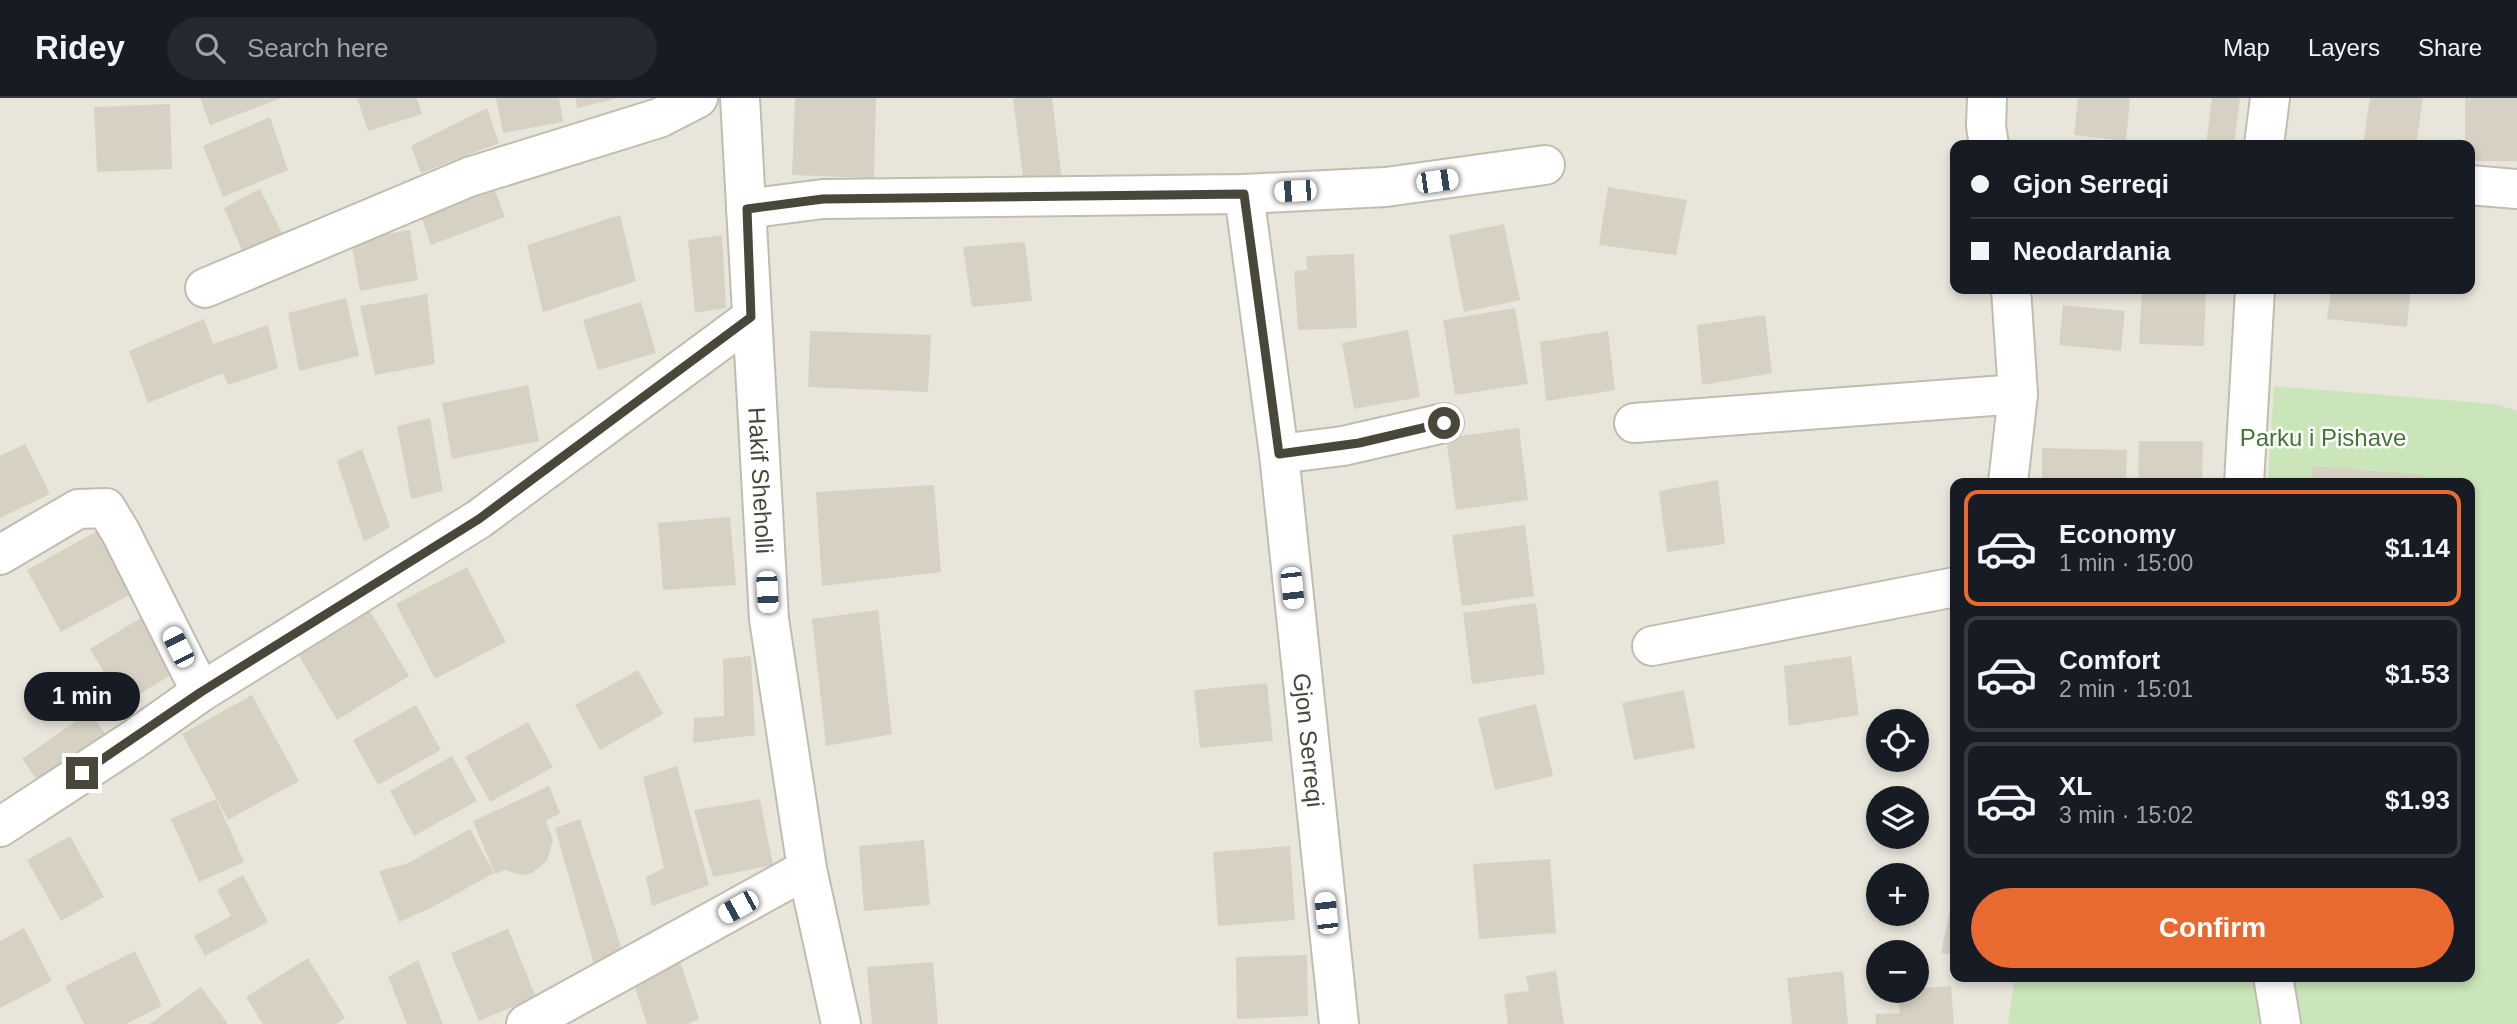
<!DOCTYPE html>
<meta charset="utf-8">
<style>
:root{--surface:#171b24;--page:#242831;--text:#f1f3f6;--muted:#9ea1a6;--line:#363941;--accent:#e96a30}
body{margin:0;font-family:Arial,sans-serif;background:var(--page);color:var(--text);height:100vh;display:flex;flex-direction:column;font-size:26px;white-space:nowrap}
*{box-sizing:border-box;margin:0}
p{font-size:23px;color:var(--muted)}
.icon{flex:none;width:38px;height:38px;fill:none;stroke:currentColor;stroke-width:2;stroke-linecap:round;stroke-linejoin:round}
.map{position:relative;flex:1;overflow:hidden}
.sheet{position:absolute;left:1950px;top:380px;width:525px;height:504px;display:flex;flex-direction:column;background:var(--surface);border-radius:14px;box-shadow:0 4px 10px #0003}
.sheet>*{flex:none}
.banner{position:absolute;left:1950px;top:42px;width:525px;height:154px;border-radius:14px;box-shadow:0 4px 10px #0003;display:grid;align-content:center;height:154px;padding:0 21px;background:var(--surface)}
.controls{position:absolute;left:1866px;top:611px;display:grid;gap:14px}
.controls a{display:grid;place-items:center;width:63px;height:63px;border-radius:50%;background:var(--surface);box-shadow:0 4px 10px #0003;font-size:35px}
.end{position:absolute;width:32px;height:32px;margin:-16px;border:9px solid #49463a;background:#fff;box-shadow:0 0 0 4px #fff}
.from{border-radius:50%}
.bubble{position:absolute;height:49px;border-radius:24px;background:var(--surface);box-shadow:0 4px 10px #0003;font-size:23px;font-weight:600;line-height:49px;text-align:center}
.car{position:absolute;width:21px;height:42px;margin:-21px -10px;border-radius:9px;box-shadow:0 0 5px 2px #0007;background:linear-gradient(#fff 24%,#345 0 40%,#fff 0 76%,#345 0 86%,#fff 0)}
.banner b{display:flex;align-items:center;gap:24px;height:66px;font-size:26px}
.banner b+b{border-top:2px solid var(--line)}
.banner i{width:18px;height:18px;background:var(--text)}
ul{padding:12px 0 0;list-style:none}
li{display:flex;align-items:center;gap:21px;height:116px;margin:0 14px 10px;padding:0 7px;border:4px solid var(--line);border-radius:14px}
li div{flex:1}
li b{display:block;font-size:26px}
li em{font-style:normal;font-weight:600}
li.selected{border-color:var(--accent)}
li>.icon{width:63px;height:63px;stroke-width:1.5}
.button{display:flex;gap:14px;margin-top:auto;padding:14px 21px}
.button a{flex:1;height:80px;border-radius:42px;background:var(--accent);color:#fff;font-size:28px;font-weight:600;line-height:80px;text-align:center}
header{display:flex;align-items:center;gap:42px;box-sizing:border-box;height:98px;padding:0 35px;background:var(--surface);border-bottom:2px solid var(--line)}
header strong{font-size:33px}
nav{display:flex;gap:38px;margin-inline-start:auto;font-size:24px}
.search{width:490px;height:63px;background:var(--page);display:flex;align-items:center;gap:18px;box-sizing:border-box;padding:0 24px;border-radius:38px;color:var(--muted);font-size:26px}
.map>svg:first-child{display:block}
</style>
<header>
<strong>Ridey</strong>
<div class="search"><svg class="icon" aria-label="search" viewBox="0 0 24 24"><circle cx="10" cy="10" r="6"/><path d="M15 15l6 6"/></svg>Search here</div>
<nav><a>Map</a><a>Layers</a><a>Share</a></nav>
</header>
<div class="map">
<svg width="2517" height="926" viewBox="0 0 2517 926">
<rect width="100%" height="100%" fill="#f5f4ec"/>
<!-- residential -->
<path fill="#e8e6db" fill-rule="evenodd" d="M0 0H2517V926H0ZM1955 47H2469V191H1955ZM1955 385H2469V878H1955ZM1878 623H1916V662H1878ZM1878 700H1916V738H1878ZM1878 777H1916V816H1878ZM1878 854H1916V892H1878Z"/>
<!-- green -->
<path fill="#cae5b9" d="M2274 288 2496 306 2517 313V926H2008L2015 879 2469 878V385H2268Z"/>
<!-- building -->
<path fill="#d6d1c3" d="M200 0H282L210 27Z
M357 0H417L422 16 368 33Z
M496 0H559L563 24 503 35Z
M576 0H615V1L577 10Z
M795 0H876L874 80 792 77Z
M1013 0H1052L1062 83 1024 88Z
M2078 0H2130L2126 43 2074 37Z
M2212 0H2240L2234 47H2206Z
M2370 0H2423L2416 47H2363Z
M2465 0H2517V63H2469V47H2465Z
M170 6 172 71 97 74 94 9Z
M487 10 499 45 421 75 411 48Z
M270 19 288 72 223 99 203 48Z
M490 79 505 119 431 147 417 105Z
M1608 89 1687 102 1676 157 1599 147Z
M260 91 285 141 245 160 224 110Z
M620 117 636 183 543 214 527 147Z
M1504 126 1520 202 1464 214 1449 137Z
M410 132 418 182 360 193 351 142Z
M722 137 726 210 695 215 688 142Z
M1025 144 1032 203 972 209 963 149Z
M1354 156 1357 230 1298 232 1294 173 1307 172 1306 158Z
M2142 191H2206L2204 248 2139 246Z
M2331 191H2411L2407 229 2327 221Z
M427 196 435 266 375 277 360 208Z
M346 200 359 258 299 273 288 215Z
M641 204 656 255 598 272 583 222Z
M2063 207 2125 213 2121 253 2059 247Z
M1515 210 1528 286 1455 297 1443 222Z
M1765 217 1772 275 1702 287 1697 227Z
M204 221 213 246 268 227 278 270 228 287 223 275 148 305 129 253Z
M1408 232 1420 299 1354 311 1342 245Z
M810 233 931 237 928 294 808 289Z
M1608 233 1615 292 1546 303 1540 244Z
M528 287 539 343 452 361 442 305Z
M430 320 443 393 411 401 397 328Z
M1519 330 1528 402 1456 412 1446 340Z
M2139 343H2203L2202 385H2138Z
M25 346 50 396 0 420V358Z
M2042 350 2127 352 2126 385H2042Z
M362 351 390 429 364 444 337 363Z
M2313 368 2425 377V385H2312Z
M1718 382 1725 446 1667 454 1659 393Z
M934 387 941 474 822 488 816 394Z
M730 419 736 487 663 492 658 425Z
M1525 427 1534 498 1462 508 1452 437Z
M106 428 140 491 61 534 27 472Z
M467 469 506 544 435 581 396 506Z
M1536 505 1545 576 1472 586 1463 515Z
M367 508 409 578 337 622 295 551Z
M878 512 892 636 826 648 812 521Z
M147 516 181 571 123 606 90 551Z
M751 558 755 637 693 645 694 620 724 618 723 561Z
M1851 558 1859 617 1789 628 1784 568Z
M638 572 663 616 600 652 575 607Z
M1267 585 1273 643 1200 650 1194 592Z
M1684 592 1695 650 1634 662 1622 605Z
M252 597 299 683 228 722 182 636Z
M1536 606 1553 678 1495 692 1478 620Z
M416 607 441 652 378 687 353 642Z
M89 614 108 639 41 687 22 661Z
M528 624 553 669 490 704 465 659Z
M452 658 477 703 414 738 390 693Z
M677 668 709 787 652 808 646 779 664 770 643 679Z
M549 688 560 715 546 723 553 742 547 763 532 775 522 777 505 772 495 776 473 723Z
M216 701 244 764 199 784 171 721Z
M760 701 773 767 713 779 694 712Z
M580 721 622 852 595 870 555 730Z
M470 731 494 775 431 810 399 824 379 773 406 766Z
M70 738 104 799 61 823 27 762Z
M924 742 930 807 864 813 859 748Z
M1290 748 1295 822 1218 828 1213 754Z
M1550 761 1556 835 1479 841 1473 766Z
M243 777 268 824 205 858 194 838 231 818 217 792Z
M1954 793 1955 794V857L1941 855Z
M24 830 52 883 0 910V843Z
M508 831 536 899 479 923 451 855Z
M135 853 162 908 126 926H84L65 888Z
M1307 857 1308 918 1237 921 1236 859Z
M308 860 345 920 336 926H263L246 899Z
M418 862 443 926H407L388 879Z
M680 863 699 921 688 926H647L632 881Z
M933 864 938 926H872L867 869Z
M1556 873 1564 926H1508L1504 896 1529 893 1526 878Z
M1843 873 1848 926H1792L1787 880Z
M1951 888 1954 926H1876L1875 916 1900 915 1897 892Z
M201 889 228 926H149L155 922Z"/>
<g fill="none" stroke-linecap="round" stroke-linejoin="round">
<defs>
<g id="street">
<path id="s1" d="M740 0 769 521 807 771 841 926"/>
<path d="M1987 0 1986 28 1989 47"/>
<path d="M2264 47 2270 0"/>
<path d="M2469 87 2517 91"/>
<path id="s2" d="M1244 96 1279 356 1339 926"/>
<path d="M746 111 823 101 1244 96 1386 89 1545 67"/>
<path d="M205 190 469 79 659 20 698 0"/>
<path d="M1634 325 2018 296"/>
<path d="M1279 356 1343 348 1444 325"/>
<path d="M2008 385 2018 296 2011 191"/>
<path d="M2244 385 2255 191"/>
<path d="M0 457 78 411 106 410 121 435 201 594"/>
<path d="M1652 548 1955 489"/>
<path d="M0 729 133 642 201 594 479 421 751 220"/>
<path d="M2273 878 2281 926"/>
<path d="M526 926 807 771"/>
</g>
</defs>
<!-- street casing -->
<use href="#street" stroke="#c0bdaf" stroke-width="42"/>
<!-- street -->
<use href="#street" stroke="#fff" stroke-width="38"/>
</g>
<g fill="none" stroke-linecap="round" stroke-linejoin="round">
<!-- route -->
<path stroke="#49463a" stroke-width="9" d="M82 675 201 594 479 421 751 219 747 111 823 101 1244 96 1279 356 1359 345 1444 325"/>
</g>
<g text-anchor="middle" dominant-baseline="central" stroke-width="5" stroke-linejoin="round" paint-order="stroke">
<!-- park labels -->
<g font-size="24" fill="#407731" stroke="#fff">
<text x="2323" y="339">Parku i Pishave</text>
</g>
<!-- street labels -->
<g font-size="24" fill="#49463a" stroke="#fff">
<text stroke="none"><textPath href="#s1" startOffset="383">Hakif Sheholli</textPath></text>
<text stroke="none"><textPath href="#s2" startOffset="550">Gjon Serreqi</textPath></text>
</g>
</g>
</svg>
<div class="controls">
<a><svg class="icon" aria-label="locate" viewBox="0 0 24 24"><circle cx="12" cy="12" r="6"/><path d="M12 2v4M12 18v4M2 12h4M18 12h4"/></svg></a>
<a><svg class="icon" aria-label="layers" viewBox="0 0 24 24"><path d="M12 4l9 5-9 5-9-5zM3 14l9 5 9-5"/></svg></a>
<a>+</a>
<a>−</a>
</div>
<i class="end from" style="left:1444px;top:325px"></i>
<i class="end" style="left:82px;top:675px"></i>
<div class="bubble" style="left:24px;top:574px;width:116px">1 min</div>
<i class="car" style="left:1437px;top:83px;rotate:82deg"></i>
<i class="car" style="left:1295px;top:93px;rotate:267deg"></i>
<i class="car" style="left:1292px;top:490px;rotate:174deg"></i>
<i class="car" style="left:767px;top:494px;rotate:177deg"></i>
<i class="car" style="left:178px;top:549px;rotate:333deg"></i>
<i class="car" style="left:738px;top:809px;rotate:241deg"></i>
<i class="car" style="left:1326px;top:815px;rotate:354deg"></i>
<div class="banner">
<b><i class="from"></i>Gjon Serreqi</b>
<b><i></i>Neodardania</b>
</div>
<section class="sheet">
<ul>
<li class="selected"><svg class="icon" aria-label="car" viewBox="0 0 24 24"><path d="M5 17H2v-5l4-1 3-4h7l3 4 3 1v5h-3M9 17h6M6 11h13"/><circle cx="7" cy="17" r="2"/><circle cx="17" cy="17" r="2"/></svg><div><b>Economy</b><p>1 min · 15:00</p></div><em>$1.14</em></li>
<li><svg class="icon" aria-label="car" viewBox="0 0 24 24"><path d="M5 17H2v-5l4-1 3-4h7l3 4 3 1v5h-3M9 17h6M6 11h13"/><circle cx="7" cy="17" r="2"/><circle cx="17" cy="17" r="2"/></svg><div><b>Comfort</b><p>2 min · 15:01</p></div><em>$1.53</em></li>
<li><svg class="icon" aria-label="car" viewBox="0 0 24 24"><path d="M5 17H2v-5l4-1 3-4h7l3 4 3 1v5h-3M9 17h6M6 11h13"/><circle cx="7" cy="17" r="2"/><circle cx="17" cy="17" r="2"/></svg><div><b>XL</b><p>3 min · 15:02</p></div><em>$1.93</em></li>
</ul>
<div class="button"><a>Confirm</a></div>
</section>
</div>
